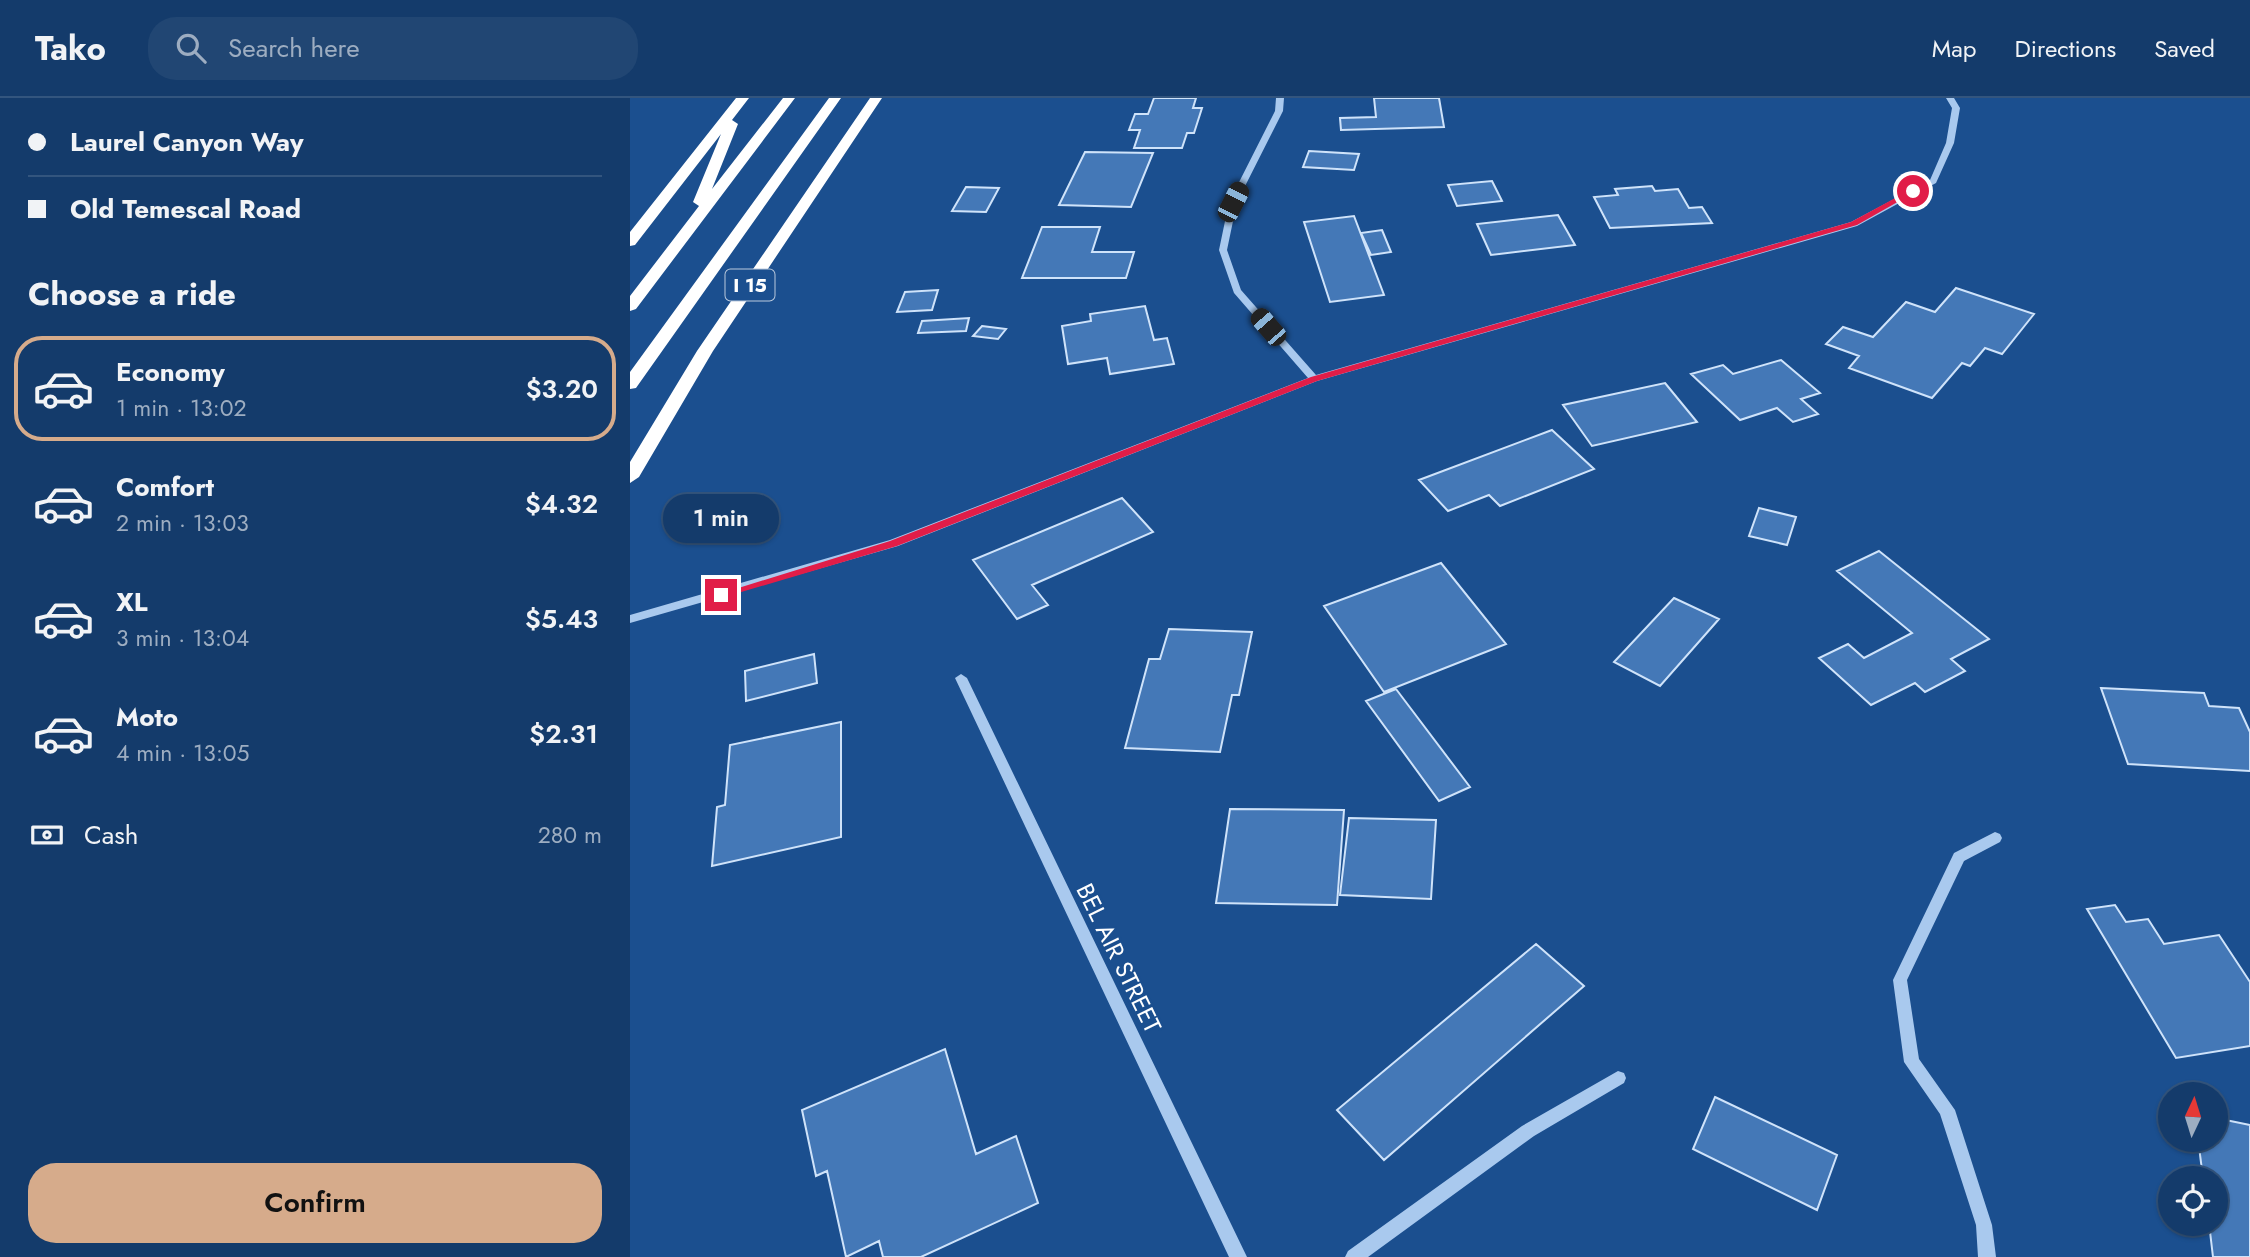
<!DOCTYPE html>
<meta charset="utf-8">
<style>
:root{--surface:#143b6b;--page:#214673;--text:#f1f3f6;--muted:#9dadc1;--line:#33557e;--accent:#d6ab8b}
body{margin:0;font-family:Jost,sans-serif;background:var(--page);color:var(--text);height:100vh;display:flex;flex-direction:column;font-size:26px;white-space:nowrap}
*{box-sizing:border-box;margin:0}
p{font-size:23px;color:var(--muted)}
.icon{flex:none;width:38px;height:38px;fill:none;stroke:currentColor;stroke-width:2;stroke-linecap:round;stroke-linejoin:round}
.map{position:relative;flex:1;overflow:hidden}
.sheet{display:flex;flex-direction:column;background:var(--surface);width:630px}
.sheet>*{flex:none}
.banner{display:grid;align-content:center;height:154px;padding:0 28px;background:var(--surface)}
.needle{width:46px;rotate:4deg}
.fabs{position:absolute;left:1528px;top:984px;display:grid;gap:14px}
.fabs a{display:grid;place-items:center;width:70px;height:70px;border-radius:50%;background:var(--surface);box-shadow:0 2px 5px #0004,0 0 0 2px var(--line);font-size:35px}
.end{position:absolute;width:32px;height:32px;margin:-16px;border:9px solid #e11d48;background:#fff;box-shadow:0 0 0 4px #fff}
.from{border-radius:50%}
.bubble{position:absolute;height:49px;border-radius:24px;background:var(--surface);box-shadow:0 2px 5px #0004,0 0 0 2px var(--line);font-size:23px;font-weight:600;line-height:49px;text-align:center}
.car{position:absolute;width:21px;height:42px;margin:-21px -10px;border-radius:9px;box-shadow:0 0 5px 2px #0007;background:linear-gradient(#222 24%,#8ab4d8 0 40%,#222 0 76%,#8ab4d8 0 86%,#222 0)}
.banner b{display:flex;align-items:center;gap:24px;height:66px;font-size:26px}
.banner b+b{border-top:2px solid var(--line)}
.banner i{width:18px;height:18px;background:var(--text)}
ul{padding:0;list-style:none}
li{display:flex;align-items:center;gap:21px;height:105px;margin:0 14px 10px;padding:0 14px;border:4px solid transparent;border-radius:28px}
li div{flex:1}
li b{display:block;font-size:26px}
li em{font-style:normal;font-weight:600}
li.active{border-color:var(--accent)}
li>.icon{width:63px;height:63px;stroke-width:1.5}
h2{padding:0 28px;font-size:32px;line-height:84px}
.pay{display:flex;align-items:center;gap:18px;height:77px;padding:0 28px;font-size:26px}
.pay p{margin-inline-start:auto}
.primary-button{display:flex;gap:14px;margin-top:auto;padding:14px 28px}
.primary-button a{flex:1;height:80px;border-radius:28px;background:var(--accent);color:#111;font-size:28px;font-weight:600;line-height:80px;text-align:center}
header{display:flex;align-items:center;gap:42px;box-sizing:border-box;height:98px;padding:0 35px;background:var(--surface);border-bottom:2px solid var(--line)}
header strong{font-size:33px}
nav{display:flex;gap:38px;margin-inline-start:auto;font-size:24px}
.search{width:490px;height:63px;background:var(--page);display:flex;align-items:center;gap:18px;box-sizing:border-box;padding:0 24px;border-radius:28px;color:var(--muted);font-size:26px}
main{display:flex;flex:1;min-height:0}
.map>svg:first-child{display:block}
</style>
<header>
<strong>Tako</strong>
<div class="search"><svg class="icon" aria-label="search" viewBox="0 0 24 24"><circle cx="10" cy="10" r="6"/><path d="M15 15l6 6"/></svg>Search here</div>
<nav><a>Map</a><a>Directions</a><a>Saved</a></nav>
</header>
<main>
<section class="sheet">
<div class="banner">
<b><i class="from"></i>Laurel Canyon Way</b>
<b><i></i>Old Temescal Road</b>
</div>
<h2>Choose a ride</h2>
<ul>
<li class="active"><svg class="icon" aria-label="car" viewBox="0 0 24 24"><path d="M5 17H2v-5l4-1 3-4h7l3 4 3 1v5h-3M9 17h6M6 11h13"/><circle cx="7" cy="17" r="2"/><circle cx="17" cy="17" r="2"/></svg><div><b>Economy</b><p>1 min · 13:02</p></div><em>$3.20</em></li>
<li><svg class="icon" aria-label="car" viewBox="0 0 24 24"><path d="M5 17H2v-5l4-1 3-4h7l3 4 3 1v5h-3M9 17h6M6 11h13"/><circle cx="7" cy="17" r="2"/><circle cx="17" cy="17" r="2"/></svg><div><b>Comfort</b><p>2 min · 13:03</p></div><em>$4.32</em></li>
<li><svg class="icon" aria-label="car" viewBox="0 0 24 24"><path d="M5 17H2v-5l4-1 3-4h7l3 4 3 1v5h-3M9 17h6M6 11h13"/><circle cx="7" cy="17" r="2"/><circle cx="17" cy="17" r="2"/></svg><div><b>XL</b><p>3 min · 13:04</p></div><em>$5.43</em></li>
<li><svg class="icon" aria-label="car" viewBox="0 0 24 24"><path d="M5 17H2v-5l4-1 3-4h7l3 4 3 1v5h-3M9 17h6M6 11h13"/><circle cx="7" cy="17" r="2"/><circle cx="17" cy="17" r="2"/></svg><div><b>Moto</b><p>4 min · 13:05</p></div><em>$2.31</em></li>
</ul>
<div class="pay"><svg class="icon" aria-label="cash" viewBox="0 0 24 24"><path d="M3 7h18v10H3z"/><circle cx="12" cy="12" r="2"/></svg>Cash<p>280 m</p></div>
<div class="primary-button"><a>Confirm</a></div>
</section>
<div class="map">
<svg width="1620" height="1159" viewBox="0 0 1620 1159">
<rect width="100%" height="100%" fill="#1b4f8f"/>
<!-- building -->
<path fill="#4478b7" stroke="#cfe3fa" stroke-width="2" d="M524 0H566L563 10H572L564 35H557L552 50H504L510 32H499L505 16H518Z
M744 0H809L814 29 711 32 710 20 746 19Z
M679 53 729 56 724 72 673 69Z
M455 54 523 55 501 109 429 107Z
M862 83 872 103 827 108 818 87Z
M1022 88 1025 93 1048 91 1059 110 1072 109 1082 125 980 130 964 99 988 97 985 91Z
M336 89 369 90 356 114 322 113Z
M928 117 945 147 861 157 847 126Z
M724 118 754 197 700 204 674 124Z
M412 129H470L462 154H504L496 180H392Z
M752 132 761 154 741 157 731 135Z
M1326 190 1404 216 1372 256 1355 250 1340 268 1332 265 1302 300 1219 270 1229 258 1196 246 1213 229 1243 239 1276 204 1305 214Z
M308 192 302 212 267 214 275 194Z
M515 208 524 242 537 240 544 266 480 276 477 260 438 266 432 228 461 223 460 216Z
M339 220 336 233 288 235 292 223Z
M352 228 376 231 368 241 343 238Z
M1151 262 1190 295 1171 301 1188 316 1163 324 1147 310 1110 322 1061 276 1093 267 1103 276Z
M1035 285 1067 324 962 348 933 307Z
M922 332 964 371 870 408 859 397 818 413 789 382Z
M492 400 523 434 402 487 418 507 387 521 343 462Z
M1129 410 1166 419 1157 447 1119 438Z
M1249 453 1359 541 1321 561 1335 573 1295 594 1285 585 1241 607 1189 560 1218 546 1234 560 1282 535 1207 473Z
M811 465 876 546 754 594 694 508Z
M1044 500 1089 521 1030 588 984 564Z
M539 531 622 534 609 597H602L590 654 495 650 519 561H530Z
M184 556 187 585 116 603 115 573Z
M1471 590 1574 595 1579 608 1609 610 1620 634V673L1498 666Z
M766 591 840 689 809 703 736 603Z
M211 624V739L82 768 87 709 95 707 100 647Z
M600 711 714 712 707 807 586 805Z
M719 720 806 722 801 801 710 797Z
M1485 807 1496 824 1518 821 1534 846 1589 837 1620 884V948L1546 960 1457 811Z
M906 846 954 888 754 1062 707 1012Z
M315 951 346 1056 386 1038 408 1105 291 1159H253L249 1143 216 1159 197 1073 186 1078 172 1012Z
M1085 999 1207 1057 1187 1112 1063 1051Z
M1586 1020 1620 1027V1159H1583L1579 1125H1586V1080H1573L1568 1041H1586Z"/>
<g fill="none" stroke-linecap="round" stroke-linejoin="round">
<!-- minor -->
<path fill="#a9c9ee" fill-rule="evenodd" d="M646 0H654L653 13 607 104 597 152 611 192 686 277 1221 124 1300 82 1316 45 1322 10 1316 0H1324L1330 10 1324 45 1306 85 1227 128 687 283 268 448 0 525V517L260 442 678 280 604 195 589 152 599 104 645 13Z
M331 576 337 580 617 1159H599L325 580Z
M1365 734 1370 736 1372 740 1370 744 1334 763 1277 882 1289 961 1325 1012 1362 1127 1366 1159H1348L1346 1127 1310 1016 1274 964 1263 882 1324 755Z
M988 973 994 975 996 980 994 985 904 1038 738 1159H715L718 1153 892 1028Z"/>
<!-- highway -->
<path fill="#fff" fill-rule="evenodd" d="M106 0H119L102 22 108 26 82 91 153 0H165L6 211 0 213V198L69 108 63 104 91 36 5 147 0 148V134Z
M199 0H211L6 290 0 291V274Z
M240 0H252L83 253 9 379 0 385V364L67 253Z"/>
</g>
<!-- route -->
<path fill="#e11d48" d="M1280 92 1287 93 1227 127 687 283 267 448 91 500 86 497 260 443 681 279 1221 124Z"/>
<g text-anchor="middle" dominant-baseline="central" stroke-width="5" stroke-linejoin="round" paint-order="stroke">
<!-- shield labels -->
<rect fill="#1b4f8f" stroke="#bbcadd" stroke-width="2" x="95.5" y="171.5" width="49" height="31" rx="5"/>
<g font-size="19" font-weight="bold" fill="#fff">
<text x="120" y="187">I 15</text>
</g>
<!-- near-street labels -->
<g font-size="24" fill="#fff" stroke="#1b4f8f">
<text transform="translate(489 860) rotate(64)">BEL AIR STREET</text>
</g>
</g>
</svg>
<div class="fabs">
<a><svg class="needle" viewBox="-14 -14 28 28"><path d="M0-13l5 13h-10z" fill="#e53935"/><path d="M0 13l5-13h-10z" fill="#9dadc1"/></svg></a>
<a><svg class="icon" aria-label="locate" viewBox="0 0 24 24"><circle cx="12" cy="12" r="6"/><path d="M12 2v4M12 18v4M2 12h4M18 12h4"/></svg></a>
</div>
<i class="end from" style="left:1283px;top:93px"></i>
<i class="end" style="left:91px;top:497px"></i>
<div class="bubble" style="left:33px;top:396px;width:116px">1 min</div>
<i class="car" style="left:603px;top:104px;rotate:27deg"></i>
<i class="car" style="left:638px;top:229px;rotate:319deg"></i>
</div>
</main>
